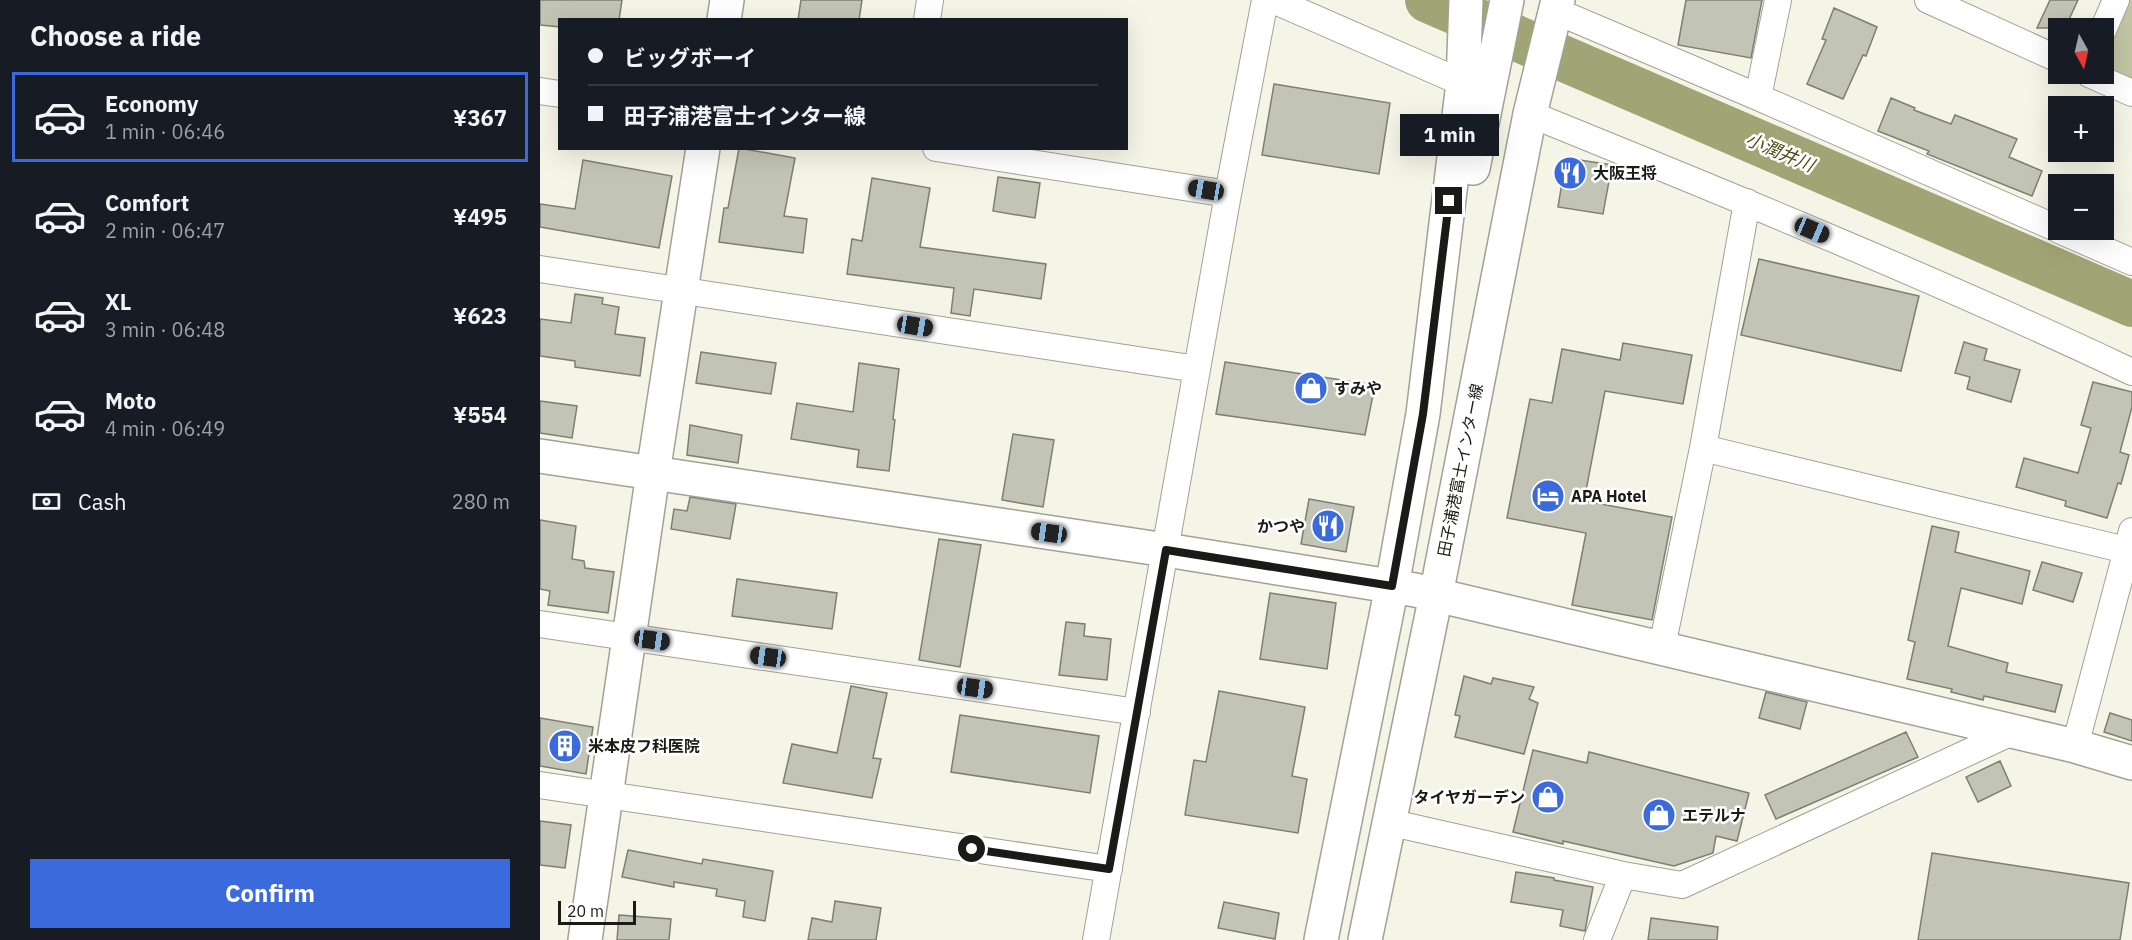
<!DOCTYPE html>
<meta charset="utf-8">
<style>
:root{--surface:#171b24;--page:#242831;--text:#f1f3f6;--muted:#9ea1a6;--line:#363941;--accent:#3a6adb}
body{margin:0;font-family:"IBM Plex Sans","Noto Sans JP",sans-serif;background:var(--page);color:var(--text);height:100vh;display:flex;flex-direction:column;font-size:22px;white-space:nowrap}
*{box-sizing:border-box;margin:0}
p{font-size:20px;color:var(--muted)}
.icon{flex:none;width:33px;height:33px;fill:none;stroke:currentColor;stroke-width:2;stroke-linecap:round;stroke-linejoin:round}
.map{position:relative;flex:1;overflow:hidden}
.panel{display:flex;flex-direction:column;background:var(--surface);width:540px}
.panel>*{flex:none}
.guide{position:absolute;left:18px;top:18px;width:570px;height:132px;border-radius:0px;box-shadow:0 6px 24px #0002;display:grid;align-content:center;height:132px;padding:0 30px;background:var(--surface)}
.needle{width:39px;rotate:172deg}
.tools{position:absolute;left:1508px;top:18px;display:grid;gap:12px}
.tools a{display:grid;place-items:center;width:66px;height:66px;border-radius:0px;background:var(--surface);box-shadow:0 6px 24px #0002;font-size:30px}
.scale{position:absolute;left:18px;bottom:15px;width:78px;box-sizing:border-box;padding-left:6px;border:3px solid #1a1b16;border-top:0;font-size:16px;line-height:21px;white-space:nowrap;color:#1a1b16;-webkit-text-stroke:4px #fff;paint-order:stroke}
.end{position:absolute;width:27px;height:27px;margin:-14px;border:8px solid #1a1b16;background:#fff;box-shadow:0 0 0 3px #fff}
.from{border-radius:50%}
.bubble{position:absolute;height:42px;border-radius:0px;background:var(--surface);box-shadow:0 6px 24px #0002;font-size:20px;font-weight:700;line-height:42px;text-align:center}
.car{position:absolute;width:18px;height:36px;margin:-18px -9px;border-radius:8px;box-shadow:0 0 4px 2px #0007;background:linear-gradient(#222 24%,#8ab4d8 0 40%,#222 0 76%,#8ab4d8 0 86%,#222 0)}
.guide b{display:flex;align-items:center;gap:21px;height:57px;font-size:22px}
.guide b+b{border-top:2px solid var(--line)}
.guide i{width:15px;height:15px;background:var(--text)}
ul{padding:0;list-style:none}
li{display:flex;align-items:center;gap:18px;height:90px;margin:0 12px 9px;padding:0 18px;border:3px solid transparent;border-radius:0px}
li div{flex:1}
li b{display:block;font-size:22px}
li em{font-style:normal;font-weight:700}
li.current{border-color:var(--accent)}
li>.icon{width:54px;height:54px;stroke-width:1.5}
h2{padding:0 30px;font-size:27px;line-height:72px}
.pay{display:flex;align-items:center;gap:15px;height:66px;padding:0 30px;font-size:22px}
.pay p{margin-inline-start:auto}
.action{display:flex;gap:12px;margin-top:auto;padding:12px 30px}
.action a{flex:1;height:69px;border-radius:0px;background:var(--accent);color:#fff;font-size:24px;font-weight:700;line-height:69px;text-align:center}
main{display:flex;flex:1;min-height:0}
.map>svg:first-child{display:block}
</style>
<main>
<section class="panel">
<h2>Choose a ride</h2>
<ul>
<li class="current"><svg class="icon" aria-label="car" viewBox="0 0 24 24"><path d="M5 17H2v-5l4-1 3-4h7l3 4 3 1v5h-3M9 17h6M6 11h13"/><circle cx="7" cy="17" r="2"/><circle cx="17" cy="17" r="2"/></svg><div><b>Economy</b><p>1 min · 06:46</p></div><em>¥367</em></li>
<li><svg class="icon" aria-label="car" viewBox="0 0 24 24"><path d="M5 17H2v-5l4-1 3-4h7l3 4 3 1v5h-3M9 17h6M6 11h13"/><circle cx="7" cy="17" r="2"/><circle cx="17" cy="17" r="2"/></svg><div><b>Comfort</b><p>2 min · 06:47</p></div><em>¥495</em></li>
<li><svg class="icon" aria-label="car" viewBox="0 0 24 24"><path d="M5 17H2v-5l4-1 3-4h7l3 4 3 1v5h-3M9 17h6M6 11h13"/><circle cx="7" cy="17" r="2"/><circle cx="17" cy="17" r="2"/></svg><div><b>XL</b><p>3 min · 06:48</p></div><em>¥623</em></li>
<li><svg class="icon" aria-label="car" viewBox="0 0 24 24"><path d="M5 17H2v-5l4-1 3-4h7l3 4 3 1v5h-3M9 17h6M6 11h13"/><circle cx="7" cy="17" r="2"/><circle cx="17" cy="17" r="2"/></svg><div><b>Moto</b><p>4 min · 06:49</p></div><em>¥554</em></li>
</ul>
<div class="pay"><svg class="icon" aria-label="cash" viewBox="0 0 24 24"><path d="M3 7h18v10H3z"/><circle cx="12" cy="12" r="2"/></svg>Cash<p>280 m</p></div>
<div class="action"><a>Confirm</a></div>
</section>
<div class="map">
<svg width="1592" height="940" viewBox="0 0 1592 940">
<rect width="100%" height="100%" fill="#f4f5e6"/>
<!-- green -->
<path fill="#c1c5a4" d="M1589 0H1592V84L1567 73 1563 57Z"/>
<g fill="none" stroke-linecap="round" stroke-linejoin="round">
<!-- river -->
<path stroke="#a1a575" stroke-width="46" d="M888 0 1592 304"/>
</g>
<!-- building -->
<path fill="#c2c4b5" stroke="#7d7f72" stroke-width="1.5" d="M0 0H82L79 20H20V27L0 25Z
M261 0H322L319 20H258Z
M1146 0H1222L1211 58 1138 45Z
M1510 0H1538L1525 28H1497Z
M1294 8 1337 27 1326 56 1323 55 1303 99 1267 84 1286 40 1282 39Z
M734 84 850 103 839 174 722 155Z
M1351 98 1375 108 1374 110 1411 124 1415 115 1477 139 1469 157 1502 171 1492 196 1387 154 1389 151 1338 131Z
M199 148 255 158 244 216 267 219 263 253 179 242 184 208H188Z
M1026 158 1072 165 1063 214 1018 207Z
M43 160 132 176 119 248 0 227V204L35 209Z
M458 177 500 183 495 218 453 211Z
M332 178 390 188 380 247 506 264 501 299 434 289 430 316 411 313 414 288 307 274 312 239 322 241Z
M1219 259 1379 296 1361 371 1201 335Z
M35 294 63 298 62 304 79 307 75 334 105 338 100 376 35 367V361L0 356V319L31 323Z
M1424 342 1447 349 1444 360 1480 370 1471 402 1427 389 1430 377 1415 373Z
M1083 343 1152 355 1143 404 1065 391 1044 501 1132 517 1112 620 1032 605 1046 533 967 518 990 399 1012 403 1022 349 1080 360Z
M161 352 236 363 231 394 156 383Z
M685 362 835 385 825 435 676 414Z
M319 363 359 369 353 419 355 420 349 471 317 467 319 450 251 439 257 403 313 412Z
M1553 382 1592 392V407L1580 452 1589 455 1581 484 1578 483 1567 518 1525 506 1526 501 1476 487 1484 458 1538 473 1551 428 1541 425Z
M0 401 37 406 32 438 0 433Z
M150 425 202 435 198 463 147 455Z
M473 434 514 440 503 507 462 500Z
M150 497 196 504 190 539 131 529 134 509 147 511Z
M769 499 814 507 806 552 761 544Z
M0 520 36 526 32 559 44 561 45 568 74 572 68 613 8 605 10 591 0 589Z
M1392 526 1419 532 1415 552 1490 571 1482 604 1421 588 1408 646 1468 663 1466 672 1522 685 1515 712 1444 696 1443 700 1411 692 1412 689 1367 679 1375 642 1368 640Z
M399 539 441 545 420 667 379 660Z
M1502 562 1542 573 1533 602 1493 590Z
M197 579 297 593 292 629 192 616Z
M730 593 796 603 787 669 720 659Z
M526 622 545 624 544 636 571 639 567 680 519 675Z
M924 676 951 684 953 678 994 687 989 699 998 703 984 754 915 737 920 716 915 715Z
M311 686 347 693 333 758 341 759 332 798 243 783 252 744 297 753Z
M679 691 765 707 752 776 767 779 758 833 645 815 654 760 666 762Z
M1226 692 1267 702 1260 729 1219 718Z
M1570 713 1592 720V741L1564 732Z
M420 715 559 736 550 793 411 772Z
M0 718 53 727 46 774 0 766Z
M1366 732 1378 757 1236 819 1225 795Z
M993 750 1047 763 1049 752 1209 793 1197 841 1176 836 1173 853 1134 866 1023 841V844L973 832Z
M1460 761 1471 786 1438 802 1426 777Z
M0 821 31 825 25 868 0 865Z
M88 850 162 864 163 859 233 871 225 921 203 917 205 901 176 896 177 889 134 882V887L82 877Z
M1392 853 1589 883 1580 940H1378Z
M976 872 1014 878V880L1053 887 1045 931 1020 926 1023 910 971 902Z
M295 901 341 908 336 940H268L272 918 292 922Z
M684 902 739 913 735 939 678 928Z
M79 915 131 919 129 940H77Z
M1111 918 1178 927 1177 940H1108Z"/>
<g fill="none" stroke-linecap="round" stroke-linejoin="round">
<defs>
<path id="street" d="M733 0 923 83
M1388 0 1518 59
M1016 11 1218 97 1518 229
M387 20 390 0
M1563 30 1576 0
M1549 74 1592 93
M0 91 20 94
M1218 97 1238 0
M990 114C1192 196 1395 279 1592 372
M396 148 688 194
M1519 230 1592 262
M0 269 657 369
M1163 448 1586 550
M0 624 597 712
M1122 647 1163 448 1207 202
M1535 746 1592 531
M0 785 569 869
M848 822 1083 875 1142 885 1472 732
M556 940 688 194 725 0
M1057 940 1083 875"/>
<path id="secondary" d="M184 20 187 0
M933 168 967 0
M0 456 626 550 875 590 1535 746 1592 763
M45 940 113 473 163 148
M781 940 852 586 883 414 923 83 926 0
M825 940 896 595 990 114 1018 0"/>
</defs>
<!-- street casing -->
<use href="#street" stroke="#a0a294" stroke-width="28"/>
<!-- secondary casing -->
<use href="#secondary" stroke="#a0a294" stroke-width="36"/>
<!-- street -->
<use href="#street" stroke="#fff" stroke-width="26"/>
<!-- secondary -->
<use href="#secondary" stroke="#fff" stroke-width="33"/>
</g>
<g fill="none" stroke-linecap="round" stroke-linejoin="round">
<!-- route -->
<path stroke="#1a1b16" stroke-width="8" d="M432 849 569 869 626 550 852 586 883 414 909 201"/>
</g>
<!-- icons -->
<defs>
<symbol id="restaurant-disc" viewBox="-11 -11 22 22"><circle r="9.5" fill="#3a6adb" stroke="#fff"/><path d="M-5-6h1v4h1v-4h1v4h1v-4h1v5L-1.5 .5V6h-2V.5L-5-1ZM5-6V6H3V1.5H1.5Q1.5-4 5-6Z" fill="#fff"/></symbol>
<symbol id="shop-disc" viewBox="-11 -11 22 22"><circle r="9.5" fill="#3a6adb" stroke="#fff"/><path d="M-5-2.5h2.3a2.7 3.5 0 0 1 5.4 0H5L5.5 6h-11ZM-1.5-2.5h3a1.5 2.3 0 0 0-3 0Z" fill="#fff"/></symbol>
<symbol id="hotel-disc" viewBox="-11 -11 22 22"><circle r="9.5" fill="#3a6adb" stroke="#fff"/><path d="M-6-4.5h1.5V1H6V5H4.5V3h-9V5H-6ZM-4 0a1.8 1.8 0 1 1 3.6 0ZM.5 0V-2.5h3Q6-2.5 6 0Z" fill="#fff"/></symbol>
<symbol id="building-disc" viewBox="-11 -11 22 22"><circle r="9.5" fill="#3a6adb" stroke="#fff"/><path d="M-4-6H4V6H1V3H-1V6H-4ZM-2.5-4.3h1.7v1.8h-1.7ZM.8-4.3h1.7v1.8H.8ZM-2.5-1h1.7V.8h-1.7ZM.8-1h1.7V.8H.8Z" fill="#fff"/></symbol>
</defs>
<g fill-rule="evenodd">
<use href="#restaurant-disc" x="1011" y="154" width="38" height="38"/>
<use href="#shop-disc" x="752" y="369" width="38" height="38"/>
<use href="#hotel-disc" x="989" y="477" width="38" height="38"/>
<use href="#restaurant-disc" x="769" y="507" width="38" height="38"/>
<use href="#building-disc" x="6" y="727" width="38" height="38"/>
<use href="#shop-disc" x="989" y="778" width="38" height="38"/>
<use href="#shop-disc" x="1100" y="796" width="38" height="38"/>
</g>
<g text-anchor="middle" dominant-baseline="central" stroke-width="5" stroke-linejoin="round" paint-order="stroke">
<!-- poi labels -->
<g font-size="16" font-weight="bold" fill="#1a1b16" stroke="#fff" text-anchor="start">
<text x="1053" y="173">大阪王将</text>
<text x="794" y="388">すみや</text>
<text x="1031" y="496">APA Hotel</text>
<text x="765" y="526" text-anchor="end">かつや</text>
<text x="48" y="746">米本皮フ科医院</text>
<text x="985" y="797" text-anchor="end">タイヤガーデン</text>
<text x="1142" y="815">エテルナ</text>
</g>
<!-- street labels -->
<g font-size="16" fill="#1a1b16" stroke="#fff">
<text transform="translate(920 470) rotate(-79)">田子浦港富士インター線</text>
</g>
<!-- water labels -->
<g font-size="18" font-style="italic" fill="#4c4f16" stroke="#fff">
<text transform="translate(1240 152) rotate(23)">小潤井川</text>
</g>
</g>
</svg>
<div class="tools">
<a><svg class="needle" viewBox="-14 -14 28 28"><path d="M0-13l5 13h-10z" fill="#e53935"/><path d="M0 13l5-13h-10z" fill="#9ea1a6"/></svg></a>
<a>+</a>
<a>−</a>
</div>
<div class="scale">20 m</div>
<i class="end from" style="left:432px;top:849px"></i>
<i class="end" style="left:909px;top:201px"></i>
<div class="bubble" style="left:860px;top:114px;width:99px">1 min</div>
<i class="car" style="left:666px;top:190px;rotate:279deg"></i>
<i class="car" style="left:1272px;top:230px;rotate:113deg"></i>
<i class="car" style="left:375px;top:326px;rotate:99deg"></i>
<i class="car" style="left:509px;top:533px;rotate:278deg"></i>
<i class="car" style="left:112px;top:640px;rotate:98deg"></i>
<i class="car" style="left:228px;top:657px;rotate:278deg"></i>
<i class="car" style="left:435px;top:688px;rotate:98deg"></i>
<div class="guide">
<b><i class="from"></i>ビッグボーイ</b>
<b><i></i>田子浦港富士インター線</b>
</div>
</div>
</main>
